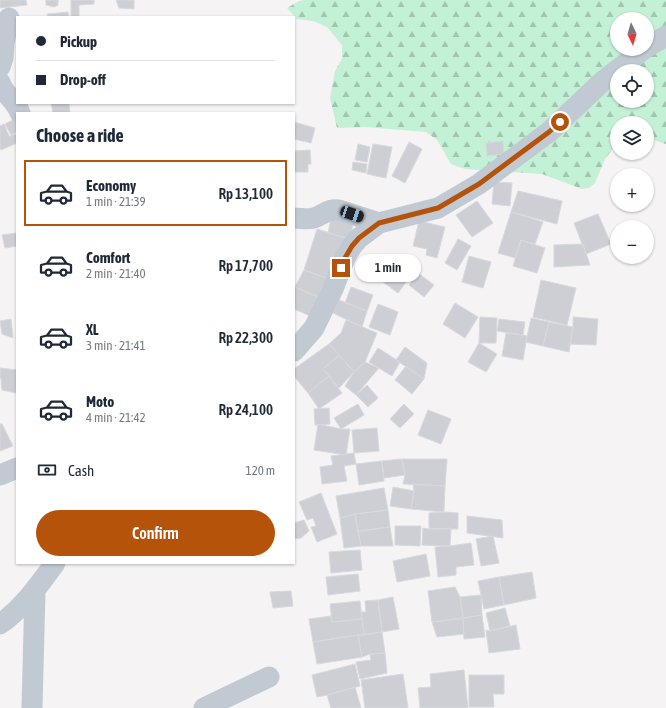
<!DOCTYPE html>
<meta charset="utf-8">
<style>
:root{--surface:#fff;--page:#f6f6f7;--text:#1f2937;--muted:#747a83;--line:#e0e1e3;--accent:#b45309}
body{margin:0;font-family:"Asap Condensed",sans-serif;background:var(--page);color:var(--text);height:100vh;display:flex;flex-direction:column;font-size:15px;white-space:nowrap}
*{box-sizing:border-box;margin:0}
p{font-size:13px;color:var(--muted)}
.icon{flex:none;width:22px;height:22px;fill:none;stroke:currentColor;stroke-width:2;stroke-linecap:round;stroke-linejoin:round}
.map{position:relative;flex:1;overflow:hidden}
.sheet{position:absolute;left:16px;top:112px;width:279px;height:452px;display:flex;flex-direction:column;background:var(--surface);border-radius:0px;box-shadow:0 1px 3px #0004}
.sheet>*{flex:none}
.guide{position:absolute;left:16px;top:16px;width:279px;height:88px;border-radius:0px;box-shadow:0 1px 3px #0004;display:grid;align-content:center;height:88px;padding:0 20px;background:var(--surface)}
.needle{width:26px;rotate:175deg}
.fabs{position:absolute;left:610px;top:12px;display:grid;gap:8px}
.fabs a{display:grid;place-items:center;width:44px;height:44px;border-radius:50%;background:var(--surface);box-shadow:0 1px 3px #0004;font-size:20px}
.end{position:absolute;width:18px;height:18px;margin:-9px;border:5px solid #b45309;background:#fff;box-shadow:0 0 0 2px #fff}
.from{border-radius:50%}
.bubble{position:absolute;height:28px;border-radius:14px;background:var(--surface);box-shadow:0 1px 3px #0004;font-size:13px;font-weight:600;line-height:28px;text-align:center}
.car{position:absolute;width:12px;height:24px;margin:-12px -6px;border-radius:5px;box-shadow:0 0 3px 1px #0007;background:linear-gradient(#222 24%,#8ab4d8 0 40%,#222 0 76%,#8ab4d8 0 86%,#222 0)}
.guide b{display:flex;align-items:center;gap:14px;height:38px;font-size:15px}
.guide b+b{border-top:1px solid var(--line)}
.guide i{width:10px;height:10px;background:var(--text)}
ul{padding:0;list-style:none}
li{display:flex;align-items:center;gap:12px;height:66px;margin:0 8px 6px;padding:0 12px;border:2px solid transparent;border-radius:0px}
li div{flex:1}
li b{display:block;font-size:15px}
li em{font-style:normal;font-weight:600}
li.current{border-color:var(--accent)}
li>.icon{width:36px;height:36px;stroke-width:1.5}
h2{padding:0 20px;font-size:18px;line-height:48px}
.pay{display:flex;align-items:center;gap:10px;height:44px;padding:0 20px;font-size:15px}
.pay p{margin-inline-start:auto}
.primary-button{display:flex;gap:8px;margin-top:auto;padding:8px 20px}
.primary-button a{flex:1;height:46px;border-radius:24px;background:var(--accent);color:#fff;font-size:16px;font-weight:600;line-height:46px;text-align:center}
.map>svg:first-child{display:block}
</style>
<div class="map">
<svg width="666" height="708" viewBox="0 0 666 708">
<defs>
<pattern id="forest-firs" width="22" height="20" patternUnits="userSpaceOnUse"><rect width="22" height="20" fill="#c3f1d5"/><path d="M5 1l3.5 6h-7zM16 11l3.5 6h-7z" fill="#a0c6b0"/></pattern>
</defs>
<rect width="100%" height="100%" fill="#f5f3f3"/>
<!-- forest -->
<path fill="url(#forest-firs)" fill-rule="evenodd" d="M305 0H666V144L647 138V123H617V144L615 146 605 159 595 183 589 188 582 189 542 174 465 169 451 164 437 140 426 132 365 127 337 128 330 98 335 71 342 59V45L327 27 313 21 297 19 287 8 299 1ZM617 19H647V49H617ZM617 71H647V101H617Z"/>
<!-- building -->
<path fill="#cdcfd5" stroke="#d7d9de" d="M0 0H26L27 5 0 8Z
M46 0H58V5L54 7 46 5Z
M71 0H94V4L79 5V17H71Z
M116 0H134V9L119 8Z
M68 12 69 17H48L47 14Z
M51 103H69L70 113H53Z
M17 118V132L11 135 5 124Z
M294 122 315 128 311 143 294 139Z
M4 124 9 136 17 134V143L1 150 0 148V126Z
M503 141 504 154 487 156 486 143Z
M409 142 422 149 405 183 392 176Z
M358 144 370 147 367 162 355 160Z
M373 144 392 147 386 178 367 174Z
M310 150 311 164H308V172H294V151Z
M353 162 367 164 366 173 352 170Z
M494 182 512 183 510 206 492 204Z
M518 191 562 201 557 224 511 212Z
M477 201 493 223 472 237 456 215Z
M511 212 543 222 535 244 521 240 515 258 498 253Z
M332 214 354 219 350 239 328 233Z
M598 214 611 244 586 254 574 223Z
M419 221 445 227 437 258 426 255 427 249 413 246Z
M317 229 346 238 332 280 304 270Z
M17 233V246L5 248 2 235Z
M458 239 471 246 457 270 445 263Z
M521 240 545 248 537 273 513 266Z
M583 244 590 265 554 267V245Z
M384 254 412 274 398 293 371 273Z
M469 256 491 262 483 288 462 282Z
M304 270 332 280 323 299 295 287Z
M418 273 434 285 424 297 409 285Z
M541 280 576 288 567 325 533 317Z
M295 287 323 299 315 318 294 309V291Z
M351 287 373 295 367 311 345 303Z
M339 300 367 311 362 327 333 313Z
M455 303 478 317 465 338 443 324Z
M378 304 398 312 390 335 369 327Z
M480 317 497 318 496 343H479Z
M573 317 598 319 596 345 570 344 573 327Z
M531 318 549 322 543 346 526 342Z
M11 319 13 338 2 334 0 321Z
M499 319 525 322 523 335 497 331Z
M346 320 377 333 365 362 354 372 329 344 341 333Z
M549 322 573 327 569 352 543 346Z
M506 333 523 335 527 336 523 360 502 356Z
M479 343 497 354 486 372 468 362Z
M329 344 339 355 323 369 329 376 308 393 294 376V369Z
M405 347 427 363 424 379 396 360Z
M378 348 400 362 392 376 369 362Z
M339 355 354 372 339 388 323 369Z
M365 362 379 368 356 395 345 386 354 372Z
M406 366 424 379 412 394 395 380Z
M0 368 17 370 16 393 2 390 1 378 0 379Z
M329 376 342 393 319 409 308 393Z
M367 385 378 398 368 407 356 395Z
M358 404 364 415 341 429 334 418Z
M404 404 414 414 400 428 390 419Z
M329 408 330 424 315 425 314 409Z
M428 410 451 419 441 444 418 435Z
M0 424H2L13 446 0 451Z
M318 424 341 429H350L346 455 314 450Z
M377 428 379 451 354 453 352 430Z
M354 453 356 464 344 466 347 481 322 484 320 467 333 465 331 456Z
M402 459H447L445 486 403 484 405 475Z
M402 459 405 475 384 478 382 461Z
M382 461 384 481 359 485 356 464Z
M413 484 445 486 444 512 411 509 414 491Z
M393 487 414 491 411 509 390 506Z
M384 488 388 510 355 514 340 518 336 496Z
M321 493 337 534 317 542 311 527 316 526 313 518 307 520 299 502Z
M388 510 390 527 358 531 355 514Z
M444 512 458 513V529H429V513Z
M355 514 358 531 361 546 344 548 340 518Z
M467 516 502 520 503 538 467 533Z
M304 520 309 531 301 538 294 539V523Z
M395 526H421L420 546 395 545Z
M390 527 393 546H361L358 531Z
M423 528 429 529 451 528 450 546 422 545Z
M493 536 499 563 481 566 476 539Z
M471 543 474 565 456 567V575L438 577 435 547 450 546Z
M360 550 362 570 331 573 329 552Z
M426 554 430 576 397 582 393 561Z
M532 572 536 598 504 605 499 577Z
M358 574 360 591 328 595 326 577Z
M499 577 504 605 484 609 478 581Z
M455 587 460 597 463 618 432 622 428 591Z
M291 591 293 606 273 608 270 592Z
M481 595 482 615 463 618 460 597Z
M393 597 399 629 382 632 378 600Z
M378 600 382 632 364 635 361 612H366L365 601Z
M360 601 362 619 332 622 330 604Z
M505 608 510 626 490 631 486 613Z
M482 615 485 637 464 639 463 618Z
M331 616 332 622 362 619 364 635H358L313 642 309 619Z
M463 618 464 634 437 637 432 622Z
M516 625 520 649 489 653 486 630 490 631Z
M382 632 385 653 370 654 362 657 358 635Z
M358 635 362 657 317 664 313 642Z
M385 653 387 673 360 679 356 662 371 660 370 654Z
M355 664 360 686 327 695 317 697 312 675Z
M464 670 468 708H420L418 688 431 687 430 674Z
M403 674 408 708H365L361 680Z
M469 675H504V694H493L494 707H469Z
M355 687 361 708H331L327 695Z"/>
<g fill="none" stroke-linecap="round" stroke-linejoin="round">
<!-- minor -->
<path stroke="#c1cad2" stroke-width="21" d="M647 47 666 36
M0 67 3 58 4 43 9 18
M0 82C4 95 16 100 20 113
M294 218C301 218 307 220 314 218 323 215 329 208 339 210L379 223
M294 351 314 328 333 289 345 258 352 246 359 238 379 223 438 208 479 184 549 132 603 81 644 49
M0 475 17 468
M0 624C23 608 39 585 55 563
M32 708 35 591
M204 708 269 677"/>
</g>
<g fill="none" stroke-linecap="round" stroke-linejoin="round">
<!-- route -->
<path stroke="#b45309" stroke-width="5" d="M341 268 345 258 352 246 359 238 379 223 438 208 479 184 549 132 560 122"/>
</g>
</svg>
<div class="fabs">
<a><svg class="needle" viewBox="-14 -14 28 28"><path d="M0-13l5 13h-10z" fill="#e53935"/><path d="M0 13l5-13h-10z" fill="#747a83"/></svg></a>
<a><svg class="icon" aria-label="locate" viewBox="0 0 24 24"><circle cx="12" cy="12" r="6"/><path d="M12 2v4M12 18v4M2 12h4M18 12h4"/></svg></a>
<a><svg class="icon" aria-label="layers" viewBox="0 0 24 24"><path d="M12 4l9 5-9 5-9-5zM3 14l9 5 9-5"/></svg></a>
<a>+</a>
<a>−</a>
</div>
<i class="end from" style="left:560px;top:122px"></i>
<i class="end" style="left:341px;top:268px"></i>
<div class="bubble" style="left:355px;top:254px;width:66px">1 min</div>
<i class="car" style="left:352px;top:214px;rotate:109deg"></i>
<div class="guide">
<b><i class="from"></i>Pickup</b>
<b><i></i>Drop-off</b>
</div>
<section class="sheet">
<h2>Choose a ride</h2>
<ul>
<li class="current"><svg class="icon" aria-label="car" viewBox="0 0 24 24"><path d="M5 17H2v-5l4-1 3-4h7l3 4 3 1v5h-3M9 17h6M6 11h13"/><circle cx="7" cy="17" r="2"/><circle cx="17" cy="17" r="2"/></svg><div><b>Economy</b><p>1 min · 21:39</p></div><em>Rp 13,100</em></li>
<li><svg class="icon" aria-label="car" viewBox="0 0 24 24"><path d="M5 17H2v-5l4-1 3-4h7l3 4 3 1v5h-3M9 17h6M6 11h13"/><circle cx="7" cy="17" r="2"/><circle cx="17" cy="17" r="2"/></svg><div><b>Comfort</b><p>2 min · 21:40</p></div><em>Rp 17,700</em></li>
<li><svg class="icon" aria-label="car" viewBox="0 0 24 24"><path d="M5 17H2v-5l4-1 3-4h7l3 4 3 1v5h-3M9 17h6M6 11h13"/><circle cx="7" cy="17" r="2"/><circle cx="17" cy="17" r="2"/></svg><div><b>XL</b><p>3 min · 21:41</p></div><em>Rp 22,300</em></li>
<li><svg class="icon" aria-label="car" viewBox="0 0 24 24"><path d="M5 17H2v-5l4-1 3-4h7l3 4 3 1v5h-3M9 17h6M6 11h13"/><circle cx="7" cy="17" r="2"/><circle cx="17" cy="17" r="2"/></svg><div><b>Moto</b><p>4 min · 21:42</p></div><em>Rp 24,100</em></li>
</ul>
<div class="pay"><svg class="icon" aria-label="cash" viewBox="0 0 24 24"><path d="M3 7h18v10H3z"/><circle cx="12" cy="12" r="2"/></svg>Cash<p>120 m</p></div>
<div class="primary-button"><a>Confirm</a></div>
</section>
</div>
